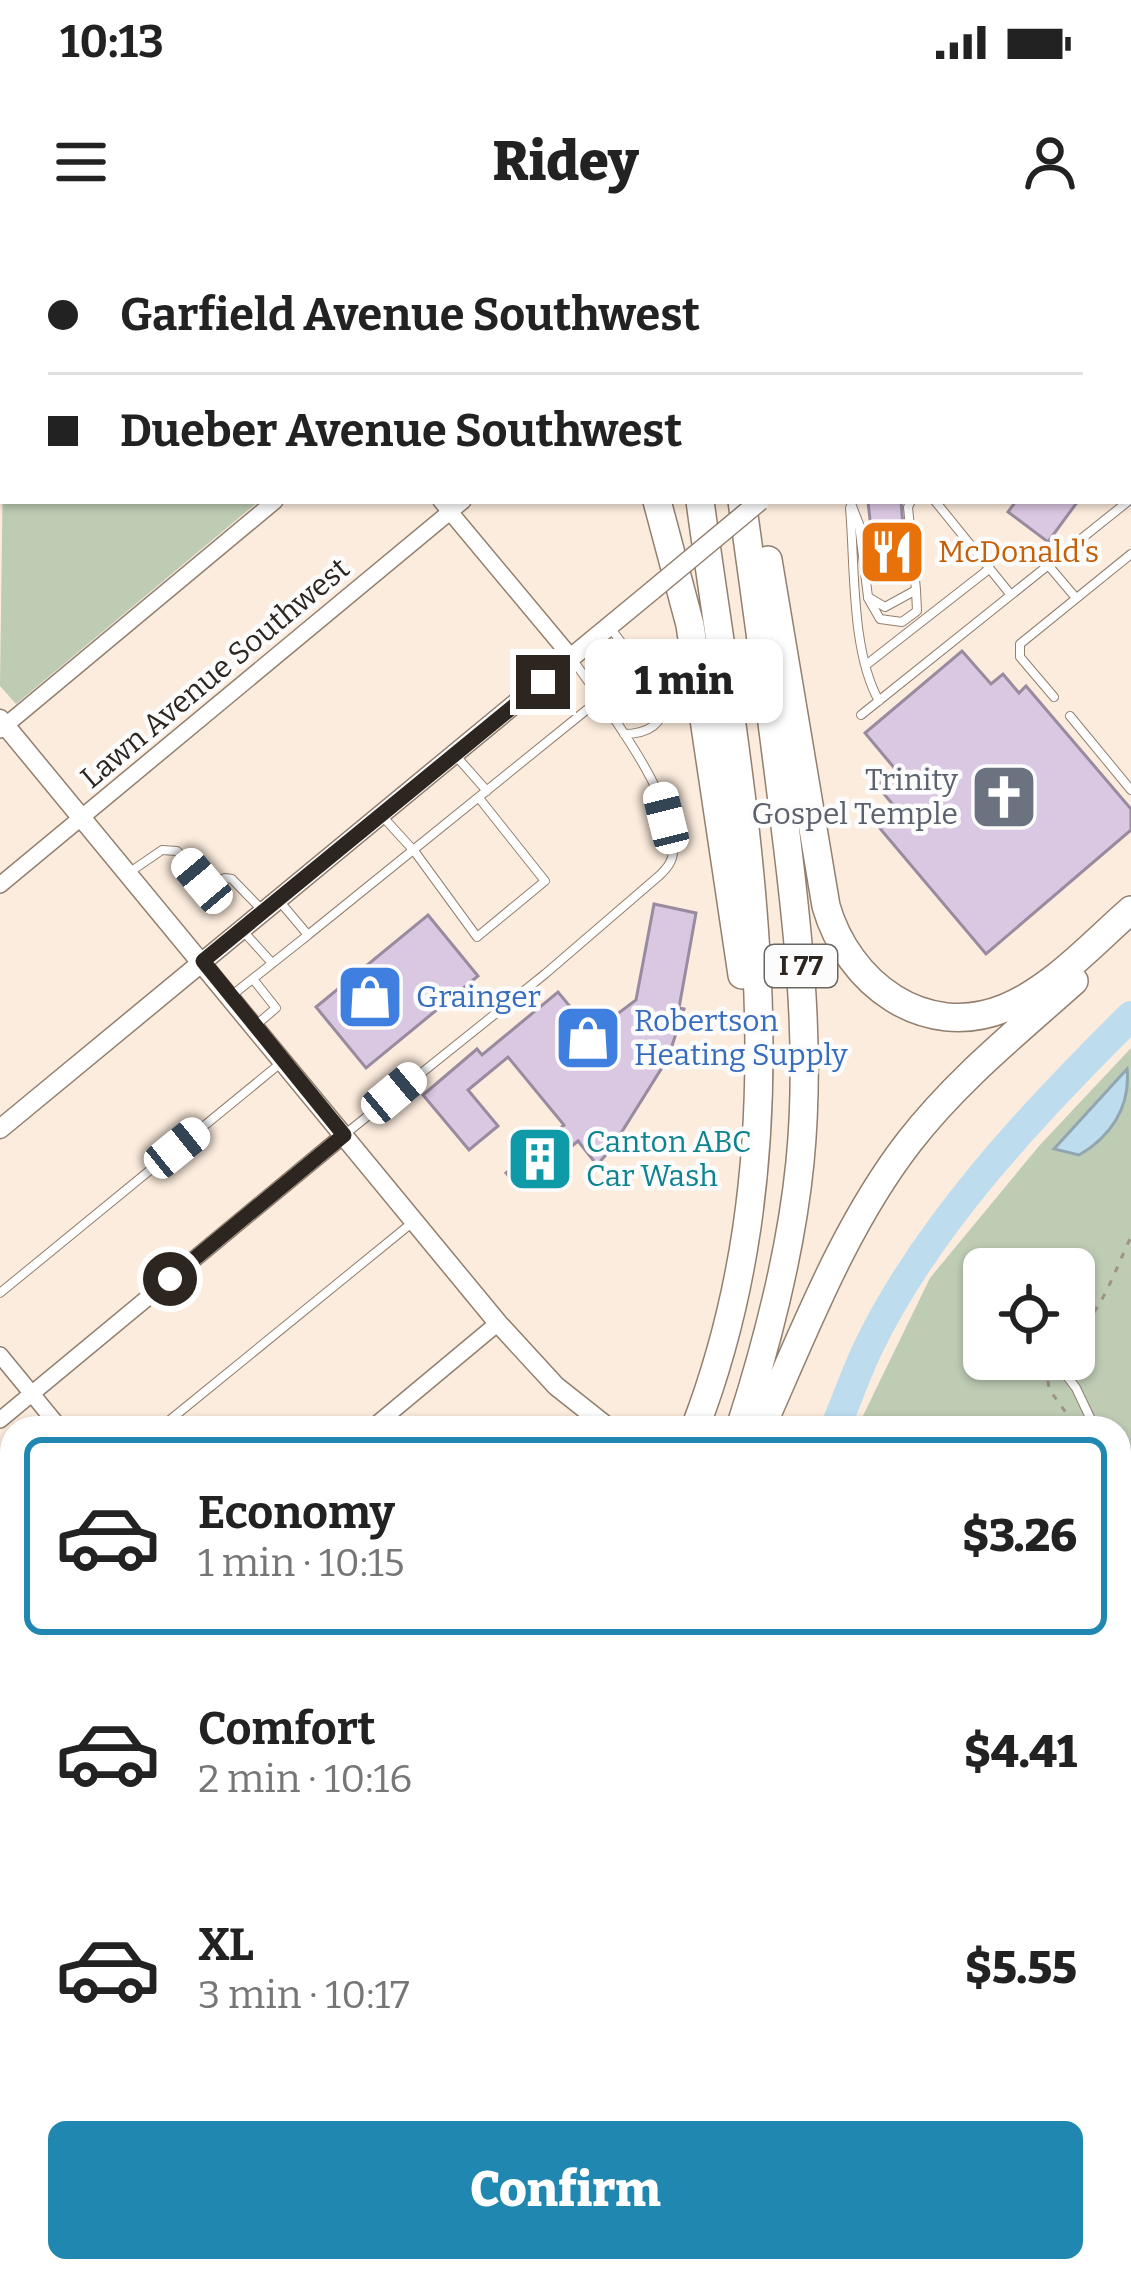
<!DOCTYPE html>
<meta charset="utf-8">
<style>
:root{--surface:#fff;--page:#f2f2f2;--text:#222;--muted:#767676;--line:#e0e0e0;--accent:#2087b0}
body{margin:0;font-family:Bitter,serif;background:var(--page);color:var(--text);height:100vh;display:flex;flex-direction:column;font-size:45px;white-space:nowrap}
*{box-sizing:border-box;margin:0}
p{font-size:39px;color:var(--muted)}
.icon{flex:none;width:66px;height:66px;fill:none;stroke:currentColor;stroke-width:2;stroke-linecap:round;stroke-linejoin:round}
.map{position:relative;flex:1;overflow:hidden}
.sheet{position:absolute;left:0px;top:1176px;width:1131px;height:867px;display:flex;flex-direction:column;background:var(--surface);border-radius:36px 36px 0 0;box-shadow:0 3px 9px #0004}
.sheet>*{flex:none}
.hud{position:absolute;left:0px;top:0px;width:1131px;height:264px;box-shadow:0 3px 9px #0004;display:grid;align-content:center;height:264px;padding:0 48px;background:var(--surface)}
.tools{position:absolute;left:963px;top:1008px;display:grid;gap:24px}
.tools a{display:grid;place-items:center;width:132px;height:132px;border-radius:18px;background:var(--surface);box-shadow:0 3px 9px #0004;font-size:60px}
.end{position:absolute;width:54px;height:54px;margin:-27px;border:15px solid #2d251f;background:#fff;box-shadow:0 0 0 6px #fff}
.from{border-radius:50%}
.bubble{position:absolute;height:84px;border-radius:18px;background:var(--surface);box-shadow:0 3px 9px #0004;font-size:39px;font-weight:800;line-height:84px;text-align:center}
.car{position:absolute;width:36px;height:72px;margin:-36px -18px;border-radius:15px;box-shadow:0 0 9px 3px #0007;background:linear-gradient(#fff 24%,#345 0 40%,#fff 0 76%,#345 0 86%,#fff 0)}
.hud b{display:flex;align-items:center;gap:42px;height:114px;font-size:45px}
.hud b+b{border-top:3px solid var(--line)}
.hud i{width:30px;height:30px;background:var(--text)}
ul{padding:21px 0 0;list-style:none}
li{display:flex;align-items:center;gap:36px;height:198px;margin:0 24px 18px;padding:0 24px;border:6px solid transparent;border-radius:18px}
li div{flex:1}
li b{display:block;font-size:45px}
li em{font-style:normal;font-weight:800}
li.selected{border-color:var(--accent)}
li>.icon{width:108px;height:108px;stroke-width:1.5}
.primary-button{display:flex;gap:24px;margin-top:auto;padding:24px 48px}
.primary-button a{flex:1;height:138px;border-radius:18px;background:var(--accent);color:#fff;font-size:48px;font-weight:800;line-height:138px;text-align:center}
.status{display:flex;justify-content:space-between;align-items:center;height:84px;padding:0 60px;background:var(--surface);direction:ltr}
.status svg{height:33px;fill:currentColor}
header{display:flex;justify-content:space-between;align-items:center;height:156px;padding:0 48px;background:var(--surface);font-size:54px;font-weight:800}
.map>svg:first-child{display:block}
</style>
<div class="status"><b>10:13</b><svg viewBox="0 0 49 12"><path d="M0 12V9h3v3zM5 12V6h3v6zM10 12V3h3v9zM15 12V0h3v12zM26 1h20v11H26zM47 4h2v5h-2z"/></svg></div>
<header><svg class="icon" aria-label="menu" viewBox="0 0 24 24"><path d="M4 6h16M4 12h16M4 18h16"/></svg>Ridey<svg class="icon" aria-label="person" viewBox="0 0 24 24"><circle cx="12" cy="8" r="4"/><path d="M4 21q1-7 8-7t8 7"/></svg></header>
<div class="map">
<svg width="1131" height="2041" viewBox="0 0 1131 2041">
<rect width="100%" height="100%" fill="#fcecdd"/>
<!-- green -->
<path fill="#beccb4" fill-rule="evenodd" d="M3 224V261H259L16 464 0 446Z
M1131 808V1237L1119 1257V1188H857L930 1038 1039 906ZM984 1029H1074V1119H984Z
M416 2031H704L698 2041H411Z"/>
<!-- water -->
<path fill="#bdddef" stroke="#92a6b1" stroke-width="3" d="M1127 829C1131 868 1109 898 1079 915L1054 909Z"/>
<g fill="none" stroke-linecap="round" stroke-linejoin="round">
<!-- river -->
<path stroke="#bdddef" stroke-width="30" d="M835 1188C846 1162 855 1136 867 1110 926 986 1034 872 1131 776
M395 2041 401 2031"/>
</g>
<!-- building -->
<path fill="#dac7e2" stroke="#998b9f" stroke-width="3" d="M901 261 907 337 877 341 868 262Z
M1016 261H1078L1048 302 1008 272Z
M962 411 991 444 1003 434 1019 453 1026 446 1131 569V590L986 714 877 585 896 568 877 546 896 530 865 493Z
M631 428 657 463 639 480 610 446Z
M654 664 696 673 679 768 684 769 668 818 611 909 597 925 578 901 520 949 506 933 564 885 508 817 468 850 498 886 469 910 423 855 477 809 482 815 558 752 592 793 636 760Z
M428 675 478 736 366 828 316 767Z"/>
<g fill="none" stroke-linecap="round" stroke-linejoin="round">
<defs>
<path id="service" d="M1131 42V46
M0 145 3 148
M850 261 859 284 868 357 885 367 916 350 908 267 911 261
M935 261 1011 355
M850 268C855 325 851 412 879 461
M1048 325 1076 358
M868 358 880 379 902 382 917 371 916 350
M611 389 666 461C663 485 647 494 624 494
M866 425 989 329
M1054 457 1020 417V404L1131 314
M861 475 1131 259
M1070 476 1131 550
M456 516 487 551
M383 577 415 612 477 697 545 641 479 558
M130 632 162 610 177 611 207 645 225 638 232 639 263 671
M281 663 308 695 600 459
M243 691 272 723
M253 739 276 768 256 785
M231 756 308 695
M344 895 545 734 660 635C667 628 673 621 673 611 677 558 603 463 573 420
M0 1053 282 822
M1054 1119 1076 1148 1095 1188
M160 1188 413 982
M578 1188 591 1177
M1119 1251 1131 1271
M0 1322 12 1312
M0 1668 12 1658
M1119 1726 1131 1749
M0 1996 12 1986
M455 2041 457 2031"/>
<path id="minor" d="M227 0 229 3
M61 3 64 0
M0 51 3 49
M1128 123 1131 120
M0 211 3 208
M441 261 572 418
M0 490 275 261
M0 645 463 261
M0 1115 60 1188
M0 1180 344 895
M372 1188 498 1083
M1119 1306 1131 1292
M0 1497 12 1487
M1119 1647 1131 1660 1119 1666
M0 1833 12 1823
M111 2041 118 2031
M730 2041 735 2031"/>
<path id="tertiary" d="M988 3 991 0
M0 479 498 1083 556 1146 609 1188
M0 889 653 350
M1119 1504 1131 1511
M0 1639 12 1654
M336 2031 345 2041"/>
<path id="primary" d="M862 0 866 3
M1128 199 1131 201"/>
<path id="motorway" d="M537 0 538 3
M664 0 665 3
M707 0V3
M657 261 690 385 742 735
M768 320 826 666C848 743 924 801 1005 768 1053 748 1093 703 1131 670
M695 1188C811 886 742 570 700 261
M740 1188C768 1101 791 1013 800 922 811 810 799 698 785 586 772 478 757 369 742 261
M761 1188C804 1092 844 986 909 902 956 841 1017 792 1074 741
M264 2041 270 2031
M312 2041 317 2031"/>
</defs>
<!-- service casing -->
<use href="#service" stroke="#927f6e" stroke-width="10"/>
<!-- minor casing -->
<use href="#minor" stroke="#927f6e" stroke-width="18"/>
<!-- tertiary casing -->
<use href="#tertiary" stroke="#927f6e" stroke-width="21"/>
<!-- primary casing -->
<use href="#primary" stroke="#927f6e" stroke-width="27"/>
<!-- motorway casing -->
<use href="#motorway" stroke="#927f6e" stroke-width="30"/>
<!-- path -->
<path stroke="#9f9388" stroke-width="3" stroke-dasharray="6 9" stroke-linecap="butt" d="M1074 1094C1102 1073 1116 1027 1131 997
M1046 1126 1049 1149 1077 1188
M705 2041 711 2031"/>
<!-- service -->
<use href="#service" stroke="#fff" stroke-width="8"/>
<!-- minor -->
<use href="#minor" stroke="#fff" stroke-width="15"/>
<!-- tertiary -->
<use href="#tertiary" stroke="#fff" stroke-width="18"/>
<!-- primary -->
<use href="#primary" stroke="#fff" stroke-width="24"/>
<!-- motorway -->
<use href="#motorway" stroke="#fff" stroke-width="27"/>
<defs>
<path id="tertiary-bridge" d="M653 350 760 261"/>
</defs>
<!-- tertiary-bridge casing -->
<use href="#tertiary-bridge" stroke="#927f6e" stroke-width="21" stroke-linecap="butt"/>
<!-- tertiary-bridge -->
<use href="#tertiary-bridge" stroke="#fff" stroke-width="18"/>
</g>
<g fill="none" stroke-linecap="round" stroke-linejoin="round">
<!-- route -->
<path stroke="#2d251f" stroke-width="15" d="M170 1039 344 895 203 721 543 442"/>
</g>
<!-- icons -->
<defs>
<symbol id="restaurant-square" viewBox="-11 -11 22 22"><rect x="-9" y="-9" width="18" height="18" rx="4" fill="#e8710a" stroke="#fcfcfc"/><path d="M-5-6h1v4h1v-4h1v4h1v-4h1v5L-1.5 .5V6h-2V.5L-5-1ZM5-6V6H3V1.5H1.5Q1.5-4 5-6Z" fill="#fff"/></symbol>
<symbol id="church-square" viewBox="-11 -11 22 22"><rect x="-9" y="-9" width="18" height="18" rx="4" fill="#6b7280" stroke="#fcfcfc"/><path d="M-1.2-6h2.4v3.5h3.3v2.4h-3.3V6h-2.4V-.1h-3.3v-2.4h3.3Z" fill="#fff"/></symbol>
<symbol id="shop-square" viewBox="-11 -11 22 22"><rect x="-9" y="-9" width="18" height="18" rx="4" fill="#3f7fe0" stroke="#fcfcfc"/><path d="M-5-2.5h2.3a2.7 3.5 0 0 1 5.4 0H5L5.5 6h-11ZM-1.5-2.5h3a1.5 2.3 0 0 0-3 0Z" fill="#fff"/></symbol>
<symbol id="building-square" viewBox="-11 -11 22 22"><rect x="-9" y="-9" width="18" height="18" rx="4" fill="#0f9aa8" stroke="#fcfcfc"/><path d="M-4-6H4V6H1V3H-1V6H-4ZM-2.5-4.3h1.7v1.8h-1.7ZM.8-4.3h1.7v1.8H.8ZM-2.5-1h1.7V.8h-1.7ZM.8-1h1.7V.8H.8Z" fill="#fff"/></symbol>
</defs>
<g fill-rule="evenodd">
<use href="#restaurant-square" x="854" y="274" width="76" height="76"/>
<use href="#church-square" x="966" y="519" width="76" height="76"/>
<use href="#shop-square" x="332" y="719" width="76" height="76"/>
<use href="#shop-square" x="550" y="760" width="76" height="76"/>
<use href="#building-square" x="502" y="881" width="76" height="76"/>
</g>
<g text-anchor="middle" dominant-baseline="central" stroke-width="9" stroke-linejoin="round" paint-order="stroke">
<!-- shield labels -->
<rect fill="#fcfcfc" stroke="#6b6661" stroke-width="3" x="765" y="705" width="72" height="42" rx="9"/>
<g font-size="27" font-weight="bold" fill="#2d251f">
<text x="801" y="726">I 77</text>
</g>
<!-- food labels -->
<g font-size="30" fill="#c56008" stroke="#fcfcfc" text-anchor="start">
<text x="938" y="312">McDonald's</text>
</g>
<!-- street labels -->
<g font-size="30" fill="#2d251f" stroke="#fcfcfc">
<text transform="translate(215 433) rotate(-40)">Lawn Avenue Southwest</text>
</g>
<!-- worship labels -->
<g font-size="30" fill="#5b616d" stroke="#fcfcfc" text-anchor="end">
<text x="958" y="540">Trinity<tspan x="958" dy="34">Gospel Temple</tspan></text>
</g>
<!-- shop labels -->
<g font-size="30" fill="#366cbe" stroke="#fcfcfc" text-anchor="start">
<text x="416" y="757">Grainger</text>
<text x="634" y="781">Robertson<tspan x="634" dy="34">Heating Supply</tspan></text>
</g>
<!-- culture labels -->
<g font-size="30" fill="#0d838f" stroke="#fcfcfc" text-anchor="start">
<text x="586" y="902">Canton ABC<tspan x="586" dy="34">Car Wash</tspan></text>
</g>
</g>
</svg>
<div class="tools">
<a><svg class="icon" aria-label="locate" viewBox="0 0 24 24"><circle cx="12" cy="12" r="6"/><path d="M12 2v4M12 18v4M2 12h4M18 12h4"/></svg></a>
</div>
<i class="end from" style="left:170px;top:1039px"></i>
<i class="end" style="left:543px;top:442px"></i>
<div class="bubble" style="left:585px;top:399px;width:198px">1 min</div>
<i class="car" style="left:666px;top:578px;rotate:346deg"></i>
<i class="car" style="left:202px;top:641px;rotate:320deg"></i>
<i class="car" style="left:394px;top:853px;rotate:50deg"></i>
<i class="car" style="left:177px;top:908px;rotate:51deg"></i>
<div class="hud">
<b><i class="from"></i>Garfield Avenue Southwest</b>
<b><i></i>Dueber Avenue Southwest</b>
</div>
<section class="sheet">
<ul>
<li class="selected"><svg class="icon" aria-label="car" viewBox="0 0 24 24"><path d="M5 17H2v-5l4-1 3-4h7l3 4 3 1v5h-3M9 17h6M6 11h13"/><circle cx="7" cy="17" r="2"/><circle cx="17" cy="17" r="2"/></svg><div><b>Economy</b><p>1 min · 10:15</p></div><em>$3.26</em></li>
<li><svg class="icon" aria-label="car" viewBox="0 0 24 24"><path d="M5 17H2v-5l4-1 3-4h7l3 4 3 1v5h-3M9 17h6M6 11h13"/><circle cx="7" cy="17" r="2"/><circle cx="17" cy="17" r="2"/></svg><div><b>Comfort</b><p>2 min · 10:16</p></div><em>$4.41</em></li>
<li><svg class="icon" aria-label="car" viewBox="0 0 24 24"><path d="M5 17H2v-5l4-1 3-4h7l3 4 3 1v5h-3M9 17h6M6 11h13"/><circle cx="7" cy="17" r="2"/><circle cx="17" cy="17" r="2"/></svg><div><b>XL</b><p>3 min · 10:17</p></div><em>$5.55</em></li>
</ul>
<div class="primary-button"><a>Confirm</a></div>
</section>
</div>
